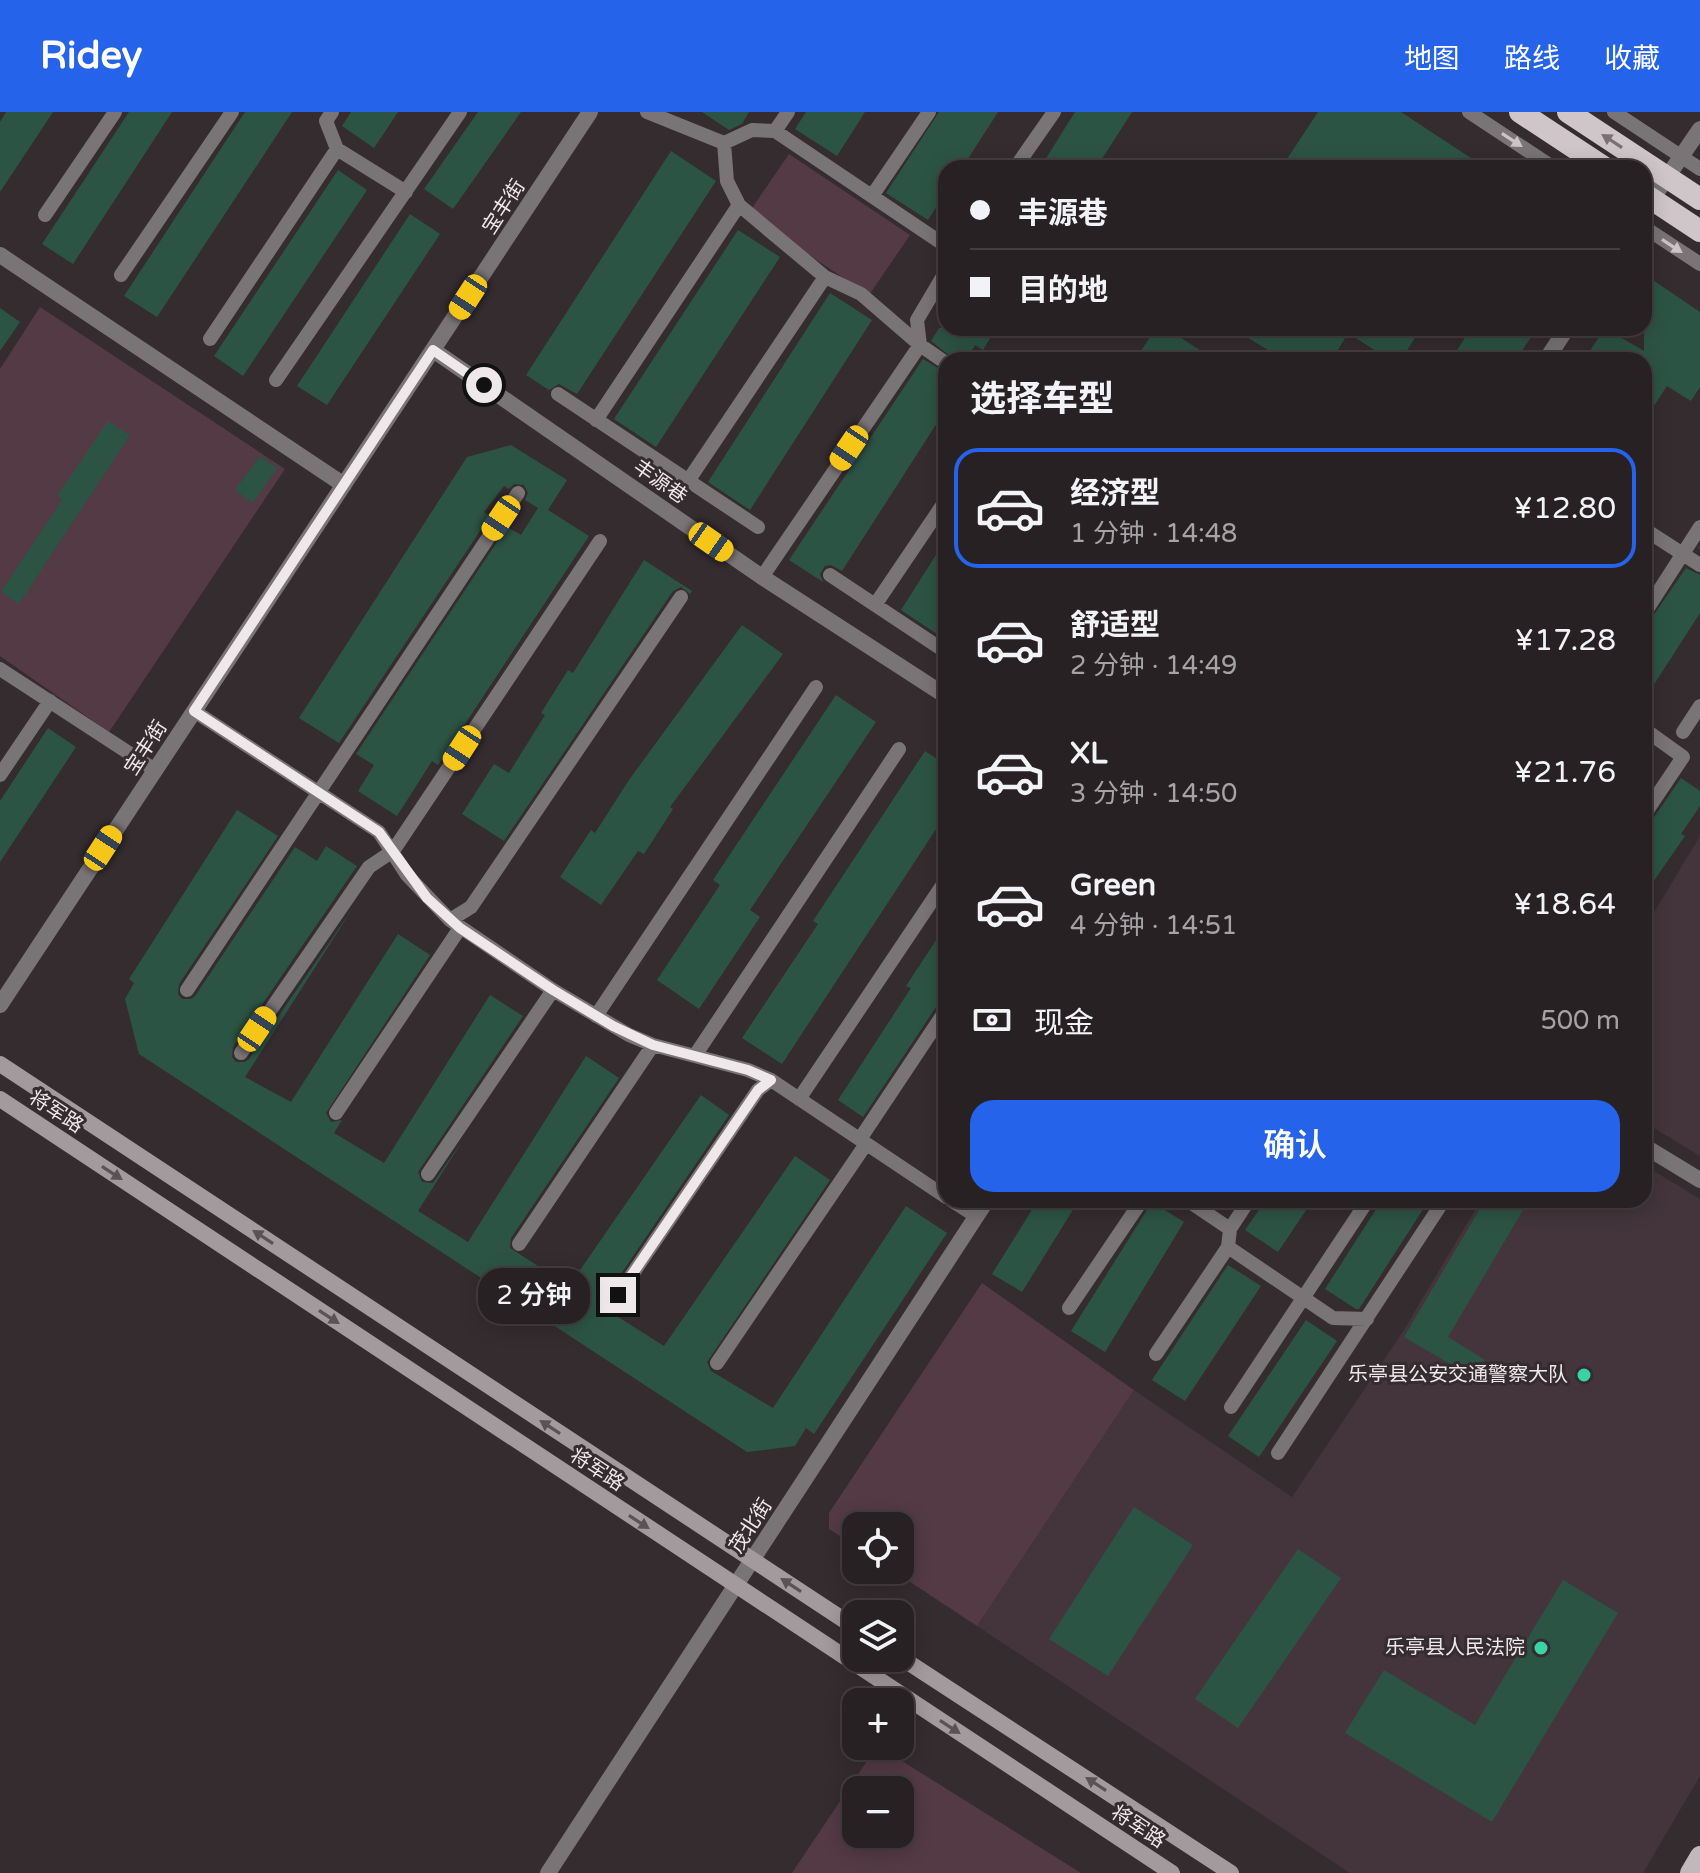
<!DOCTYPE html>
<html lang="zh">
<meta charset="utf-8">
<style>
:root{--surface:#282124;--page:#30292c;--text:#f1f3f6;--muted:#a5a3a6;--line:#443e41;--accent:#2563eb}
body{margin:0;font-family:"Varela Round","Noto Sans SC",sans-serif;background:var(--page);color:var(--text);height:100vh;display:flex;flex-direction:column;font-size:30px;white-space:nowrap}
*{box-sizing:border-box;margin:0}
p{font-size:26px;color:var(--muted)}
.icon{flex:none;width:44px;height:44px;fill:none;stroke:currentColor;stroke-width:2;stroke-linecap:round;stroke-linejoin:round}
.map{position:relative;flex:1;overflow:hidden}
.panel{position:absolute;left:938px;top:240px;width:714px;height:856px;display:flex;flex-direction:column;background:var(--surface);border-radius:24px;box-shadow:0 4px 20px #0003,0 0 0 2px var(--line)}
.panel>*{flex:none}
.hud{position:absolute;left:938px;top:48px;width:714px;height:176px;border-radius:24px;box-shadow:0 4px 20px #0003,0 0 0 2px var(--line);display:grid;align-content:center;height:176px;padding:0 32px;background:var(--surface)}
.tools{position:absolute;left:842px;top:1400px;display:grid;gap:16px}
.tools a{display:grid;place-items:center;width:72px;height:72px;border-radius:16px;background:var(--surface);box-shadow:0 4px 20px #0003,0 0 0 2px var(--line);font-size:40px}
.end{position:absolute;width:36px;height:36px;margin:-18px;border:10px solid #eee8eb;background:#111;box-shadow:0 0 0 4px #111}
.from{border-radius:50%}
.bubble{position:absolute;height:56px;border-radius:24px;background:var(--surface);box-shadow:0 4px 20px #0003,0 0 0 2px var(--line);font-size:26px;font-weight:600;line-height:56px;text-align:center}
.car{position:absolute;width:24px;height:48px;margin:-24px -12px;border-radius:10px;box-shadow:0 0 6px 2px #0007;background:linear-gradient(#f5c518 24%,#345 0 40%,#f5c518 0 76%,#345 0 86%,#f5c518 0)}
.hud b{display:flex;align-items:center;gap:28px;height:76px;font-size:30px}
.hud b+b{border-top:2px solid var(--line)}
.hud i{width:20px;height:20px;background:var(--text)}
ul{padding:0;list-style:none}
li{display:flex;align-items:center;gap:24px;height:120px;margin:0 16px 12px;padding:0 16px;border:4px solid transparent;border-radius:24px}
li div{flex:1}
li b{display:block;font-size:30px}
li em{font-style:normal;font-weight:600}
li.active{border-color:var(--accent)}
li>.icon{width:72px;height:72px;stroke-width:1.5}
h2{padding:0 32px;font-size:36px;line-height:96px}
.pay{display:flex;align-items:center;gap:20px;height:88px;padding:0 32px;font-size:30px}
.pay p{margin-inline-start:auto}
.cta{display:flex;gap:16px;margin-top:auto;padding:16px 32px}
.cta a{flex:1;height:92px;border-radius:24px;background:var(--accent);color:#fff;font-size:32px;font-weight:600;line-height:92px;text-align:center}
header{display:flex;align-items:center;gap:48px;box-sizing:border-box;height:112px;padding:0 40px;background:var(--accent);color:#fff}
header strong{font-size:38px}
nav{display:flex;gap:44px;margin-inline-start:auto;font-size:28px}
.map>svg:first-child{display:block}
</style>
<header>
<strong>Ridey</strong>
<nav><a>地图</a><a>路线</a><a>收藏</a></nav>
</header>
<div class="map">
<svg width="1700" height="1761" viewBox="0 0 1700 1761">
<rect width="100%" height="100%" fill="#352c30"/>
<!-- built -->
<path fill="#43353b" d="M1700 724V1044L1644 1010V817Z
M1644 1053 1700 1087V1664L1643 1761H1350L977 1514 1134 1278 1292 1385 1402 1221 1481 1088H1644Z"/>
<!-- green -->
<path fill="#543a45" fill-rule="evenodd" d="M789 42 910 123 869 183 748 102Z
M40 195 285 357 109 620 0 544V257Z
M982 1171 1134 1278 977 1514 892 1458H900V1414H856V1434L829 1417V1401Z
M877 1634H878L1081 1761H792ZM856 1678H900V1722H856Z"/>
<!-- building -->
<path fill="#2c5445" d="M6 0H53L0 80V10Z
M129 0H172L73 152 42 132Z
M245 0H292L157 205 124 184Z
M351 0H398L374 36 342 14Z
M478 0H521L453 97 424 77Z
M702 0H749L742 12 729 18Z
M806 0H865L837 44 795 17Z
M939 0H998L962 56H946V80L928 108 886 81Z
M1075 0H1132L1096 56H1040Z
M1318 0H1401L1486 56H1423L1408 46 1402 56H1281Z
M671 39 716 69 577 282 559 272 549 278 526 263Z
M338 58 367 78 243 264 214 244Z
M410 102 440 122 327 293 297 274Z
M738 118 780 145 656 335 614 307Z
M1644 162 1700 200V275L1691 289 1667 274 1644 309V248H1584L1605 216 1644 239Z
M830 181 872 208 750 398 708 370Z
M0 196 20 210 0 239Z
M939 216H996L983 238 975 233 966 248H955L931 229Z
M1156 216H1166L1215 248H1135Z
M1232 216H1421L1401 248H1390L1348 221 1332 248H1284Z
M1471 216H1537L1516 248H1451Z
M923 247 946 261V297L842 459 831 453 825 454 820 462 823 470 789 448Z
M108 309 130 323 19 492 1 480 62 388 57 384Z
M511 333 567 368 548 398 589 424 438 653 432 649 397 704 358 679 374 653 356 642 507 415 521 423 538 396 525 388 528 381 524 373 514 372 509 377 504 374 484 400 490 404 339 631 299 606 467 345Z
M260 344 277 356 253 391 235 378Z
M946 427V521L943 526 901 498Z
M644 448 692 479 690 482 681 475 673 479 504 729 462 702 494 652 509 661 545 603 541 601 568 558 573 561Z
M1686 456 1700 463V501L1644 588V517Z
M742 513 783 542 670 695 673 697 644 742 638 739 601 793 560 765 591 718 595 721 629 668Z
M836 583 876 610 750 798 760 805 699 897 657 868 720 773 713 768Z
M48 616 76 635 0 750V689Z
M925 639 946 653V702L782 952 742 926 818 812 813 809Z
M1681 666 1700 679V694L1681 722 1685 724 1644 783V720Z
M237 698 278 724 179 872 178 882 182 887H191L195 884 295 735 317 749 326 734 357 754 233 935 232 945 236 950H245L249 947 353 796 245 965 291 990 398 822 430 843 326 1001 331 1010 342 1008 334 1021 384 1051 490 883 523 904 418 1060 422 1070 433 1071 463 1028 418 1099 468 1130 586 944 619 966 511 1126 510 1136 569 1174 701 983 729 1003 608 1181 613 1192 624 1191 615 1203 664 1234 795 1044 830 1068 707 1250 711 1259 773 1296 906 1094 947 1121 814 1322 806 1316 795 1334 747 1340 139 942 125 887 134 871 129 867Z
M946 813V888L938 892 863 1005 838 988 911 876 906 874Z
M1038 1088H1079L1022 1180 992 1162Z
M1266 1088H1313L1278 1140 1245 1118Z
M1382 1088H1429L1359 1197H1356L1325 1177Z
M1485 1088H1529L1448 1225 1485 1248 1474 1266 1404 1225Z
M1152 1090 1184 1110 1105 1240 1071 1219Z
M1228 1153 1261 1174 1185 1289 1152 1268Z
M1306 1208 1337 1229 1259 1345 1228 1324Z
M1134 1395 1193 1433 1108 1564 1049 1527Z
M1298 1437 1341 1466 1238 1616 1195 1587Z
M1563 1468 1618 1501 1492 1710 1345 1621 1384 1558 1475 1613Z"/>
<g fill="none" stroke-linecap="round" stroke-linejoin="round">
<!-- minor -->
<path stroke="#797476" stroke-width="14" d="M647 0 724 31 727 69 739 93 825 165 861 182 920 233 946 251
M1469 0 1554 56
M1614 0 1700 57
M775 19 788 0
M724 31 752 18 775 19 946 134
M337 37 406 80
M1015 56 1054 0
M872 84 929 0
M45 103 115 0
M1644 115 1700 152
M121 163 232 0
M210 227 337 37 326 9 332 0
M276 268 460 0
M558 282 758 415
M596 308 739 93
M688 369 825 165
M1644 417 1700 453
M830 463 946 540
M762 465 920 233 917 208 946 159
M875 493 946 388
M1644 502 1700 415
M0 557 155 658
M194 599 379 720 407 763 450 808 553 878 629 923 653 933 748 958 771 968 946 1085
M1644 617 1683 645 1644 703
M1683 620 1700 594
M0 663 50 589
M450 808 471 795 681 485
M187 878 518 381
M596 904 816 575
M241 941 369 755 393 739 600 429
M696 942 899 637
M799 987 946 768
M336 1001 460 816
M860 1027 946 898
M428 1062 553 878
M951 1088 976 1104
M1187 1088 1230 1117
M519 1132 653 933
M1228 1135 1230 1117 1249 1088
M618 1183 758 978 771 968
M1069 1196 1142 1088
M1156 1242 1228 1135 1333 1206 1367 1207
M717 1251 866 1032
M1231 1295 1368 1088
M1278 1341 1444 1088"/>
<!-- tertiary -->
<path stroke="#797476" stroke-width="16" d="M1644 99 1700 17
M0 143 344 373
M433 238 762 465 946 584
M1546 248 1567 216
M0 893 590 0
M1644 1034 1700 1068
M548 1761 987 1088"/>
<!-- secondary -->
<path stroke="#a29a9d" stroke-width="16" d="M0 952 856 1516
M0 987 1172 1761
M900 1545 1231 1761"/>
<!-- primary -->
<path stroke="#c2b8bc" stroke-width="20" d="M1690 1761 1700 1744"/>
<!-- trunk -->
<path stroke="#d0c6ca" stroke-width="22" d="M1520 0 1605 56
M1568 0 1700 87
M1644 82 1700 119"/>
</g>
<!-- one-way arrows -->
<defs><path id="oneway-solid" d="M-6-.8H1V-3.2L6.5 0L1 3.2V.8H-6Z" transform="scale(2)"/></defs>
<g fill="#cbc5c8">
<use href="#oneway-solid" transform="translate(1512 28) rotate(33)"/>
<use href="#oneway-solid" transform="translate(1672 134) rotate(33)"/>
</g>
<use fill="#7b7175" href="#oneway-solid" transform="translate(1612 29) rotate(-147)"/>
<g fill="#5b5256">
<use href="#oneway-solid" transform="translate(112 1061) rotate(33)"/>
<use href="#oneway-solid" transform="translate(263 1125) rotate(-147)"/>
<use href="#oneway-solid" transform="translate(329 1205) rotate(33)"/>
<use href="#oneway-solid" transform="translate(550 1315) rotate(-147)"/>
<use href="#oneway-solid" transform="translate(639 1410) rotate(33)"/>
<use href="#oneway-solid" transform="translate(791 1473) rotate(-147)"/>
<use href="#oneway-solid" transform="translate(950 1615) rotate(33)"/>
<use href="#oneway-solid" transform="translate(1096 1672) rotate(-147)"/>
</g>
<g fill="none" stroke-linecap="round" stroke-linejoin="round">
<!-- route -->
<path stroke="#eee8eb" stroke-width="10" d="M484 273 433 238 194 599 379 720 427 786 460 816 553 878 613 914 653 933 748 958 771 968 758 978 618 1183"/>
</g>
<!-- markers -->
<g fill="#38d4a6" stroke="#352c30" stroke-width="3">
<circle cx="1584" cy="1263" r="8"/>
<circle cx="1541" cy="1536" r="8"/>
</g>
<g text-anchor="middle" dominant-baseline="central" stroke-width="6" stroke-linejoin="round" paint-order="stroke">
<!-- street labels -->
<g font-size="20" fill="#eee8eb" stroke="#352c30">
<text transform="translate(504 95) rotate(-57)">宝丰街</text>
<text transform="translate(660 370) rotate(35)">丰源巷</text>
<text transform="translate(146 636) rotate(-57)">宝丰街</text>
<text transform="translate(56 1000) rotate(33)">将军路</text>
<text transform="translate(597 1358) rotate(33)">将军路</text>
<text transform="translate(751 1414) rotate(-57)">茂北街</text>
<text transform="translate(1138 1715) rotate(33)">将军路</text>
</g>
<!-- poi labels -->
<g font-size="20" fill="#eee8eb" stroke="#352c30" text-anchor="end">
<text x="1568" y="1263">乐亭县公安交通警察大队</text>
<text x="1525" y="1536">乐亭县人民法院</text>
</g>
</g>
</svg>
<div class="tools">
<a><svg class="icon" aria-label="locate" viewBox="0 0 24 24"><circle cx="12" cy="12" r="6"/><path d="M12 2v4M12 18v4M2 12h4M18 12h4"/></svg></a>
<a><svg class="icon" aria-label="layers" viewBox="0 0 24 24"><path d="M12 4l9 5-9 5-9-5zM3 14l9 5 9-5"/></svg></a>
<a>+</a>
<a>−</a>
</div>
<i class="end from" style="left:484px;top:273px"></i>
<i class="end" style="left:618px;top:1183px"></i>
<div class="bubble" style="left:478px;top:1156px;width:112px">2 分钟</div>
<i class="car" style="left:468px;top:185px;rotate:213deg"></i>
<i class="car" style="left:849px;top:336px;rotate:214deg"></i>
<i class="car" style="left:501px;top:406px;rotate:214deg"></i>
<i class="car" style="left:711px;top:430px;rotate:125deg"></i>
<i class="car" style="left:462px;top:636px;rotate:213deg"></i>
<i class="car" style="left:103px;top:736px;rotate:33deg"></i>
<i class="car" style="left:257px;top:917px;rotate:34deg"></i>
<div class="hud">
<b><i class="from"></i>丰源巷</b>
<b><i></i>目的地</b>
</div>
<section class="panel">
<h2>选择车型</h2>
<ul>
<li class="active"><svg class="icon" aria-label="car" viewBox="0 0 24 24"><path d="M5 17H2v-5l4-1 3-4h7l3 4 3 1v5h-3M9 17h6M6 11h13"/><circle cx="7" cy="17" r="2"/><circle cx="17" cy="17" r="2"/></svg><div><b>经济型</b><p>1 分钟 · 14:48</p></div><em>¥12.80</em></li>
<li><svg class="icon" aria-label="car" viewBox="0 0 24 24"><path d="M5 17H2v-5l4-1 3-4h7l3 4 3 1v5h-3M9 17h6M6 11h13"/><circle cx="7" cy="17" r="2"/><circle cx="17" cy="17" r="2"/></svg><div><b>舒适型</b><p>2 分钟 · 14:49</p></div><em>¥17.28</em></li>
<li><svg class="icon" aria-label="car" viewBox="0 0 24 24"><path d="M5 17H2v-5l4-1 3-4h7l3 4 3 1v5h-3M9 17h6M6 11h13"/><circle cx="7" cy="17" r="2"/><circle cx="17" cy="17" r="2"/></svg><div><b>XL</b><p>3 分钟 · 14:50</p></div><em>¥21.76</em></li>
<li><svg class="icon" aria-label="car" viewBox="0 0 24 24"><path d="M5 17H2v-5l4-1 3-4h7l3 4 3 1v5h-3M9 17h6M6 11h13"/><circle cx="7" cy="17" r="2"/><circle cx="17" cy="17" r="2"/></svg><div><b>Green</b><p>4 分钟 · 14:51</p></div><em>¥18.64</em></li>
</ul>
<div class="pay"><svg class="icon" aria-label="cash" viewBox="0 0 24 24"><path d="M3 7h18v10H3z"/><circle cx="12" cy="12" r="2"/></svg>现金<p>500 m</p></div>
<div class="cta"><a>确认</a></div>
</section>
</div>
